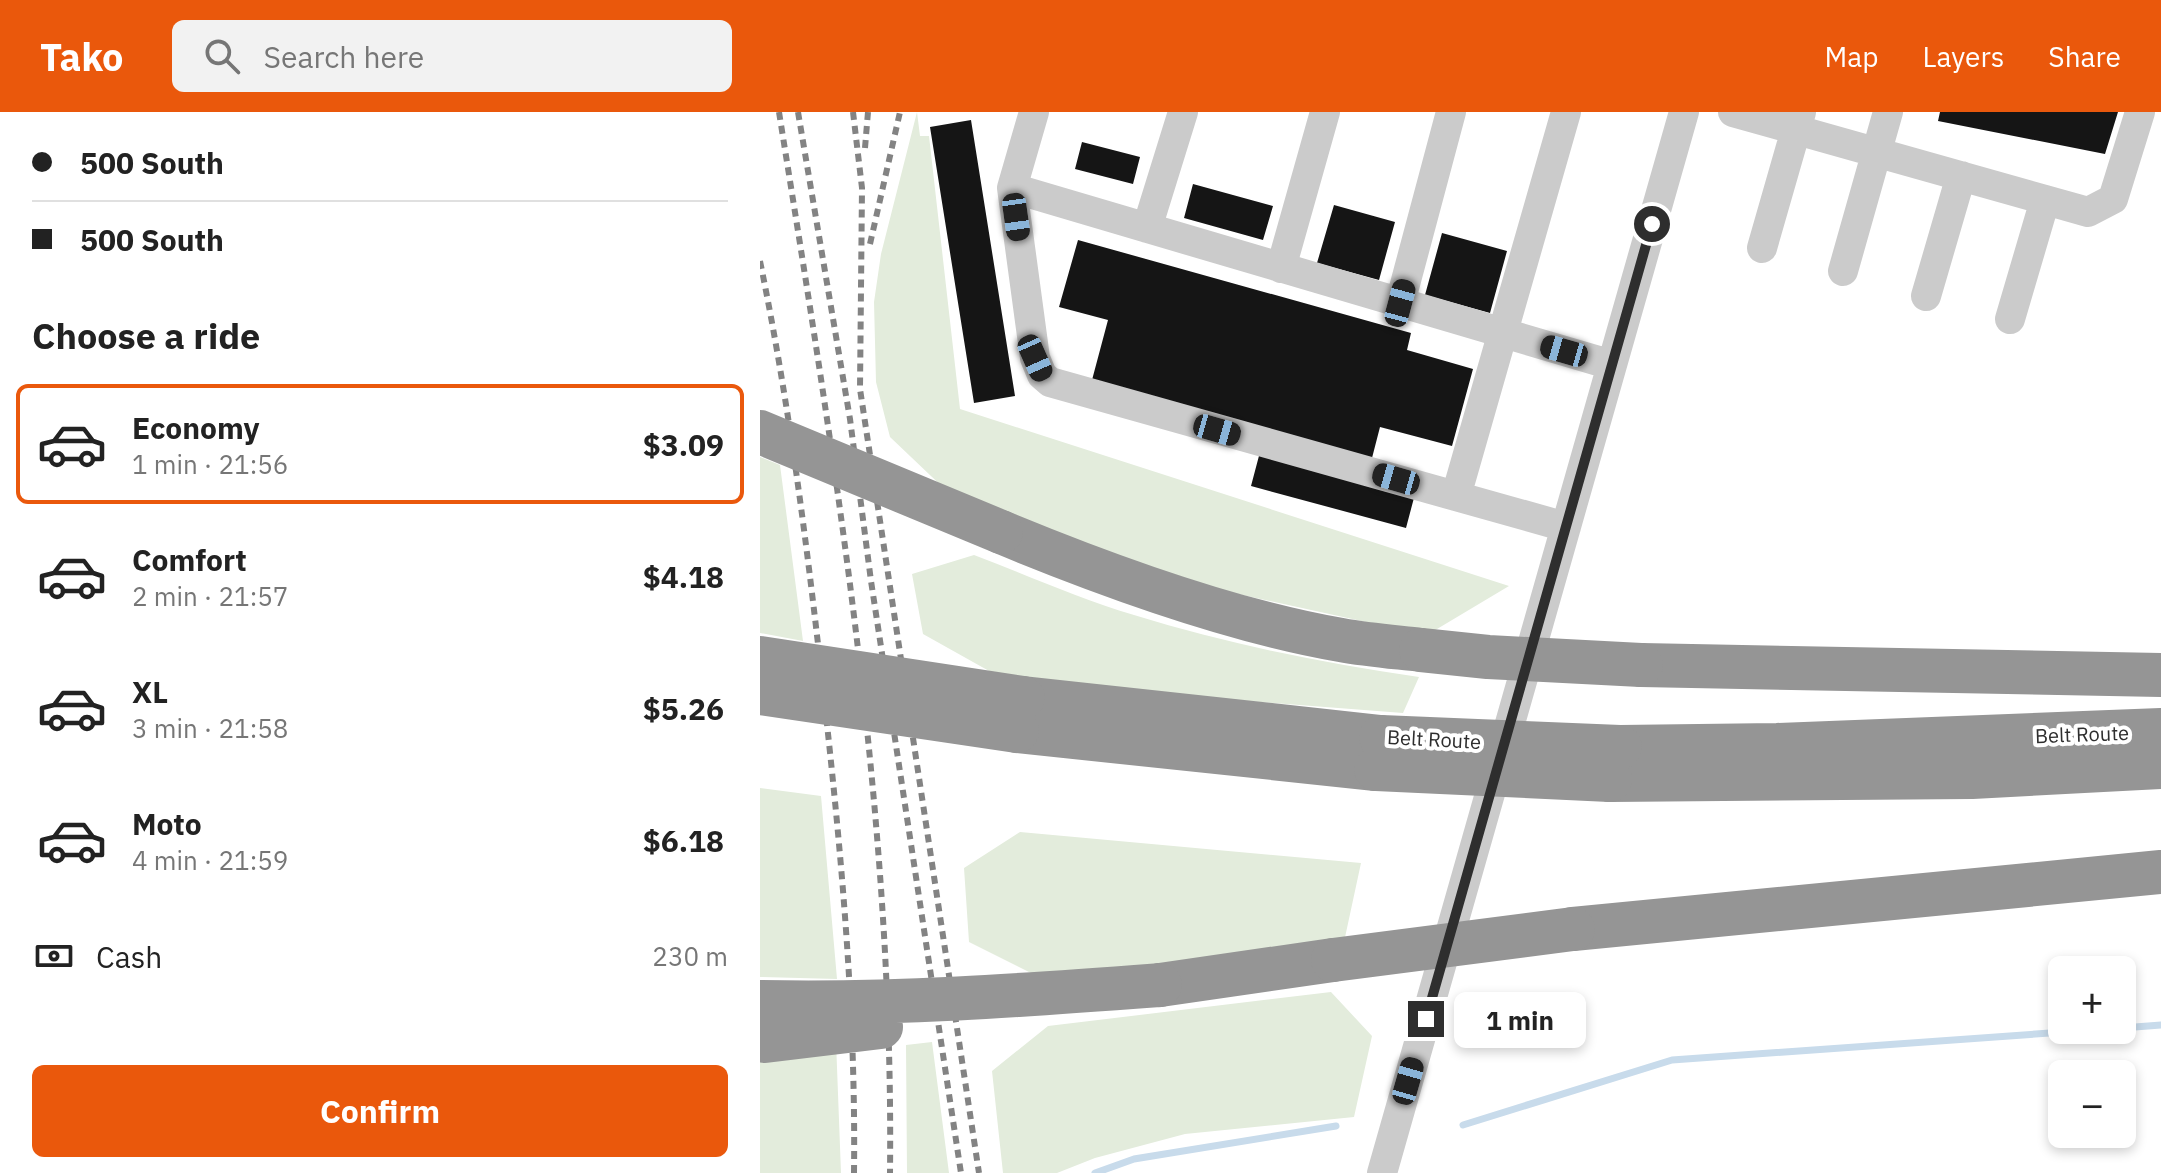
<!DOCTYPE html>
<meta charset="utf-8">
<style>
:root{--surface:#fff;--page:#f2f2f2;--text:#222;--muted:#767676;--line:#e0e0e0;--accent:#ea580c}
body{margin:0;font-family:"IBM Plex Sans",sans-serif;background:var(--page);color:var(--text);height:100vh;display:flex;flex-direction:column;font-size:30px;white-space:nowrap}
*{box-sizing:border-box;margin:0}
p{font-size:26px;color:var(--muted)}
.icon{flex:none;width:44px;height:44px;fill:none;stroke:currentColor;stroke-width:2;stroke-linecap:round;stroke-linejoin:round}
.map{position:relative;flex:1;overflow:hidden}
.details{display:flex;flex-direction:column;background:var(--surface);width:760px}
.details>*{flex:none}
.guide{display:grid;align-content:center;height:176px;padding:0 32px;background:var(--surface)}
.fabs{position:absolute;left:1288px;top:844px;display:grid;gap:16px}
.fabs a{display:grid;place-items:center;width:88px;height:88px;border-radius:12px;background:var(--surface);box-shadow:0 4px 12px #0003;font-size:40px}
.end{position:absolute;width:36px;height:36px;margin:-18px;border:10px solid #2e2e2e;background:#fff;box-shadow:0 0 0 4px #fff}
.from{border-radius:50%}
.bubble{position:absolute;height:56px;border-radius:12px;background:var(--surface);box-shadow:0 4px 12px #0003;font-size:26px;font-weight:700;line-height:56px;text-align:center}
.car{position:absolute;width:24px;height:48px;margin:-24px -12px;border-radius:10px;box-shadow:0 0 6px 2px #0007;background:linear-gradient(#222 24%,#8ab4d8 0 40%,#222 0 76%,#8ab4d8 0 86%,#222 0)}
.guide b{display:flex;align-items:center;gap:28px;height:76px;font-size:30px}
.guide b+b{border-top:2px solid var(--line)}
.guide i{width:20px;height:20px;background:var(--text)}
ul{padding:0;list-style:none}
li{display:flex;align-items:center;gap:24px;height:120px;margin:0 16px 12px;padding:0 16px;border:4px solid transparent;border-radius:12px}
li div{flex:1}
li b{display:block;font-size:30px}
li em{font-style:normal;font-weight:700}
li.selected{border-color:var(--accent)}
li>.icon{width:72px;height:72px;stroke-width:1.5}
h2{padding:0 32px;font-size:36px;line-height:96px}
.pay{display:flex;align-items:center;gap:20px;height:88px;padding:0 32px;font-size:30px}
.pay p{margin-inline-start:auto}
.action{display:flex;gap:16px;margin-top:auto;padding:16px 32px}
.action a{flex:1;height:92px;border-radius:12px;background:var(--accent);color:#fff;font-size:32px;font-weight:700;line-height:92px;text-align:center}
header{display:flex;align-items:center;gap:48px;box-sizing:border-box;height:112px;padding:0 40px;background:var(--accent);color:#fff}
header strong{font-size:38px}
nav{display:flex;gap:44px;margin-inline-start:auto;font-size:28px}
.search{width:560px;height:72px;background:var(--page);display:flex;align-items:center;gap:20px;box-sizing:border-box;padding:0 28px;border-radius:12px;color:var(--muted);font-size:30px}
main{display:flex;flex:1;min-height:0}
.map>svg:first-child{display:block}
</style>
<header>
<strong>Tako</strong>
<div class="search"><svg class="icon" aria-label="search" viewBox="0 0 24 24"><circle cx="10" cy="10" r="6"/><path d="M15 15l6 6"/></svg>Search here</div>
<nav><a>Map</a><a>Layers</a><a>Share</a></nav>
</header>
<main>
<section class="details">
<div class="guide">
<b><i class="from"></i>500 South</b>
<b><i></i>500 South</b>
</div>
<h2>Choose a ride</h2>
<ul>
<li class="selected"><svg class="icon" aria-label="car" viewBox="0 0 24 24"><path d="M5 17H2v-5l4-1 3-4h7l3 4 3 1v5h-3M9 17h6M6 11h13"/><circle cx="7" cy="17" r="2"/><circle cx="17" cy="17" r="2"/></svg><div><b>Economy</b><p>1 min · 21:56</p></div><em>$3.09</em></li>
<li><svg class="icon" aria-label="car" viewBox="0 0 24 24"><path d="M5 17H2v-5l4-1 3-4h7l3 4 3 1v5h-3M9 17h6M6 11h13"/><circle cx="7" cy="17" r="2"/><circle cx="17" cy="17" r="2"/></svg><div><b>Comfort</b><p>2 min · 21:57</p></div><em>$4.18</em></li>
<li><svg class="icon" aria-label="car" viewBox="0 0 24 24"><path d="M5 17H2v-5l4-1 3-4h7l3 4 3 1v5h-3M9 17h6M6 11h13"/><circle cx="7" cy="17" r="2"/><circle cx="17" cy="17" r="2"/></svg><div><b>XL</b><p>3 min · 21:58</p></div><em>$5.26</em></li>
<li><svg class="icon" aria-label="car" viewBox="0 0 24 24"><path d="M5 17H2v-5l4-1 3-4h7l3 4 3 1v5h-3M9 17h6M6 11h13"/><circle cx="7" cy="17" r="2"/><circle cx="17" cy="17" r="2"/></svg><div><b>Moto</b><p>4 min · 21:59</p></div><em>$6.18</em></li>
</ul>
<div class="pay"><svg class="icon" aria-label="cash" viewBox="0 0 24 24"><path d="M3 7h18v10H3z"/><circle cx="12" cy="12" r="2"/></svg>Cash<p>230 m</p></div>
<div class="action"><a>Confirm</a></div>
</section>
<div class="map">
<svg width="1401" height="1061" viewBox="0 0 1401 1061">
<rect width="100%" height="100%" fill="#fff"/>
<!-- green -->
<path fill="#e3ecdc" d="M157 0 160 24H169L200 297 749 474 672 520 606 510 437 473 192 384 130 325 116 270 114 190 121 142Z
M0 345 20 353 43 529 0 521Z
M214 443C267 463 320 487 374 503 468 532 562 551 659 565L643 601 448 586 238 564 163 522 152 462Z
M0 676 61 684 77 867 0 865Z
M260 720 601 751 584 830 285 868 209 830 204 756Z
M571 880 612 924 594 1005 425 1022 335 1046 297 1061H243L232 959 288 914Z
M76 929 81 1061H0V939Z
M172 930 189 1061H147L146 933Z"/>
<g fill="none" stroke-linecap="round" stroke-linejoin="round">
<!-- stream -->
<path stroke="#c8dbeb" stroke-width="7" d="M1362 916 1401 913
M703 1013 912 948 1332 918
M335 1061 374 1047 576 1014"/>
</g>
<!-- building -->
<path fill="#151515" d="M1180 0H1358L1345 42 1178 9Z
M211 8 255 284 214 291 170 15Z
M322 30 380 45 373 72 315 57Z
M433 72 513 94 503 128 424 106Z
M574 93 635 110 619 168 557 151Z
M682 121 747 139 730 201 665 183Z
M318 128 651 221 647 238 713 257 692 334 620 315 612 346 332 268 348 208 299 195Z
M500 340 655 382 646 416 491 374Z"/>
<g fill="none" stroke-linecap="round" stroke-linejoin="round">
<!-- minor -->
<path stroke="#cbcbcb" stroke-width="30" d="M973 0 1328 100 1353 87 1380 0
M252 76 274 0
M387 116 423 0
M1002 136 1041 0
M521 156 565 0
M1083 159 1128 0
M1166 184 1201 64
M640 191 691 0
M1250 207 1285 88
M696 384 806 0
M806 415 290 270 282 263 275 246 252 76 852 253
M622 1061 924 0"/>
<!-- highway -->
<path stroke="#959595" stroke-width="44" d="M241 420C345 463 471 509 581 528 608 533 635 535 661 538
M881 553 1401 563
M263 586 621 625
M257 619 616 657
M860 635 1017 633 1401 618
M850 668 1212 665 1401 655
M813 817 1401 760
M400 873 573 848"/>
<!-- rail -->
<path stroke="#838383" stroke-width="6" stroke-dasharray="8 6" stroke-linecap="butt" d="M19 0C75 351 134 705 130 1061
M38 0 90 307 111 469 201 1061
M93 0 102 76 100 277 219 1061
M105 36 108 0
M110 132 140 0
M0 149C29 290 47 433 63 576 81 737 96 899 94 1061"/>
<!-- highway-bridge -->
<path stroke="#959595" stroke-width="44" d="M0 320 241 420
M661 538 728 545 881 553
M0 546 263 586
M0 581 257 619
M621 625 860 635
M616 657 850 668
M573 848 813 817
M0 890C134 893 266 883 400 873
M5 929 121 915"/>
</g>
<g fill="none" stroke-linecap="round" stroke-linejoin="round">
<!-- route -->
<path stroke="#2e2e2e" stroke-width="10" d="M666 907 892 112"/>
</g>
<g text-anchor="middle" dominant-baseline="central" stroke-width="8" stroke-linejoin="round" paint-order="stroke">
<!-- street labels -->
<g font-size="20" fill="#2e2e2e" stroke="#fff">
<text transform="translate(1322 622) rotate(-2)">Belt Route</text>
<text transform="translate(674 627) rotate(3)">Belt Route</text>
</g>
</g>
</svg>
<div class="fabs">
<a>+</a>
<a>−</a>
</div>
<i class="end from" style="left:892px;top:112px"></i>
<i class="end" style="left:666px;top:907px"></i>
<div class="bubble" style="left:694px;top:880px;width:132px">1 min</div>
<i class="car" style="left:256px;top:105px;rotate:172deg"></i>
<i class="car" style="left:640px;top:191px;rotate:15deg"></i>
<i class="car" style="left:804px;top:239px;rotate:286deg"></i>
<i class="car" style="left:275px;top:246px;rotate:156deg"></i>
<i class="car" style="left:457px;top:318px;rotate:106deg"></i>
<i class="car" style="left:636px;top:367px;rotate:286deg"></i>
<i class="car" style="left:648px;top:969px;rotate:16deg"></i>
</div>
</main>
